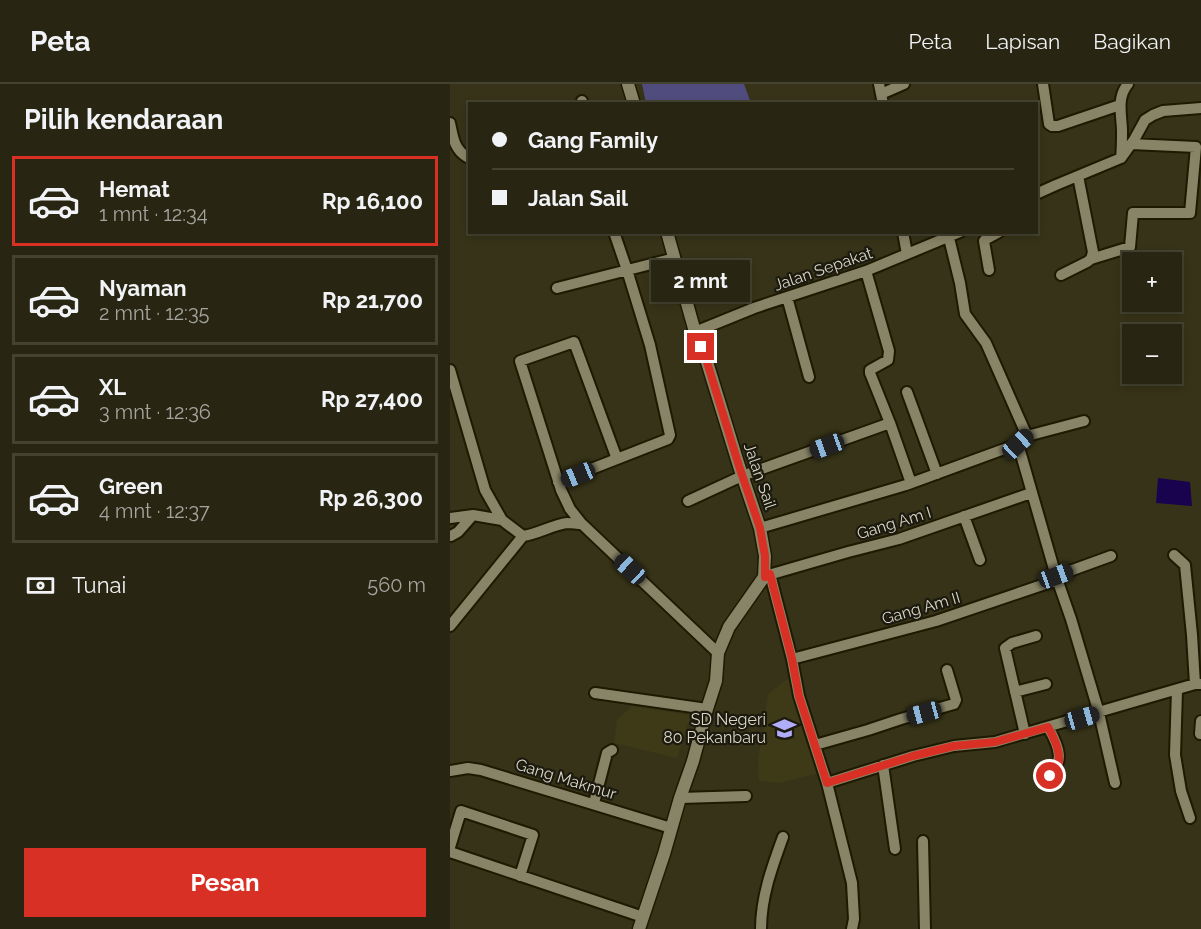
<!DOCTYPE html>
<html lang="id">
<meta charset="utf-8">
<style>
:root{--surface:#282612;--page:#302e1b;--text:#f1f3f6;--muted:#a5a59f;--line:#444332;--accent:#d93025}
body{margin:0;font-family:Raleway,sans-serif;background:var(--page);color:var(--text);height:100vh;display:flex;flex-direction:column;font-size:22px;white-space:nowrap}
*{box-sizing:border-box;margin:0}
p{font-size:20px;color:var(--muted)}
.icon{flex:none;width:33px;height:33px;fill:none;stroke:currentColor;stroke-width:2;stroke-linecap:round;stroke-linejoin:round}
.map{position:relative;flex:1;overflow:hidden}
.panel{display:flex;flex-direction:column;background:var(--surface);width:450px}
.panel>*{flex:none}
.banner{position:absolute;left:18px;top:18px;width:570px;height:132px;border-radius:0px;box-shadow:0 3px 9px #0003,0 0 0 2px var(--line);display:grid;align-content:center;height:132px;padding:0 24px;background:var(--surface)}
.tools{position:absolute;left:672px;top:168px;display:grid;gap:12px}
.tools a{display:grid;place-items:center;width:60px;height:60px;border-radius:0px;background:var(--surface);box-shadow:0 3px 9px #0003,0 0 0 2px var(--line);font-size:30px}
.end{position:absolute;width:27px;height:27px;margin:-14px;border:8px solid #d93025;background:#fff;box-shadow:0 0 0 3px #fff}
.from{border-radius:50%}
.bubble{position:absolute;height:42px;border-radius:0px;background:var(--surface);box-shadow:0 3px 9px #0003,0 0 0 2px var(--line);font-size:20px;font-weight:700;line-height:42px;text-align:center}
.car{position:absolute;width:18px;height:36px;margin:-18px -9px;border-radius:8px;box-shadow:0 0 4px 2px #0007;background:linear-gradient(#222 24%,#8ab4d8 0 40%,#222 0 76%,#8ab4d8 0 86%,#222 0)}
.banner b{display:flex;align-items:center;gap:21px;height:57px;font-size:22px}
.banner b+b{border-top:2px solid var(--line)}
.banner i{width:15px;height:15px;background:var(--text)}
ul{padding:0;list-style:none}
li{display:flex;align-items:center;gap:18px;height:90px;margin:0 12px 9px;padding:0 12px;border:3px solid var(--line);border-radius:0px}
li div{flex:1}
li b{display:block;font-size:22px}
li em{font-style:normal;font-weight:700}
li.current{border-color:var(--accent)}
li>.icon{width:54px;height:54px;stroke-width:1.5}
h2{padding:0 24px;font-size:27px;line-height:72px}
.pay{display:flex;align-items:center;gap:15px;height:66px;padding:0 24px;font-size:22px}
.pay p{margin-inline-start:auto}
.primary-button{display:flex;gap:12px;margin-top:auto;padding:12px 24px}
.primary-button a{flex:1;height:69px;border-radius:0px;background:var(--accent);color:#fff;font-size:24px;font-weight:700;line-height:69px;text-align:center}
header{display:flex;align-items:center;gap:36px;box-sizing:border-box;height:84px;padding:0 30px;background:var(--surface);border-bottom:2px solid var(--line)}
header strong{font-size:28px}
nav{display:flex;gap:33px;margin-inline-start:auto;font-size:21px}
main{display:flex;flex:1;min-height:0}
.map>svg:first-child{display:block}
</style>
<header>
<strong>Peta</strong>
<nav><a>Peta</a><a>Lapisan</a><a>Bagikan</a></nav>
</header>
<main>
<section class="panel">
<h2>Pilih kendaraan</h2>
<ul>
<li class="current"><svg class="icon" aria-label="car" viewBox="0 0 24 24"><path d="M5 17H2v-5l4-1 3-4h7l3 4 3 1v5h-3M9 17h6M6 11h13"/><circle cx="7" cy="17" r="2"/><circle cx="17" cy="17" r="2"/></svg><div><b>Hemat</b><p>1 mnt · 12:34</p></div><em>Rp 16,100</em></li>
<li><svg class="icon" aria-label="car" viewBox="0 0 24 24"><path d="M5 17H2v-5l4-1 3-4h7l3 4 3 1v5h-3M9 17h6M6 11h13"/><circle cx="7" cy="17" r="2"/><circle cx="17" cy="17" r="2"/></svg><div><b>Nyaman</b><p>2 mnt · 12:35</p></div><em>Rp 21,700</em></li>
<li><svg class="icon" aria-label="car" viewBox="0 0 24 24"><path d="M5 17H2v-5l4-1 3-4h7l3 4 3 1v5h-3M9 17h6M6 11h13"/><circle cx="7" cy="17" r="2"/><circle cx="17" cy="17" r="2"/></svg><div><b>XL</b><p>3 mnt · 12:36</p></div><em>Rp 27,400</em></li>
<li><svg class="icon" aria-label="car" viewBox="0 0 24 24"><path d="M5 17H2v-5l4-1 3-4h7l3 4 3 1v5h-3M9 17h6M6 11h13"/><circle cx="7" cy="17" r="2"/><circle cx="17" cy="17" r="2"/></svg><div><b>Green</b><p>4 mnt · 12:37</p></div><em>Rp 26,300</em></li>
</ul>
<div class="pay"><svg class="icon" aria-label="cash" viewBox="0 0 24 24"><path d="M3 7h18v10H3z"/><circle cx="12" cy="12" r="2"/></svg>Tunai<p>560 m</p></div>
<div class="primary-button"><a>Pesan</a></div>
</section>
<div class="map">
<svg width="751" height="845" viewBox="0 0 751 845">
<rect width="100%" height="100%" fill="#363318"/>
<!-- built -->
<path fill="#3e3a17" d="M339 594 369 689 329 699 309 697 308 677 318 610Z
M182 622 241 631 227 674 164 659 167 636Z"/>
<!-- green -->
<path fill="#504d7e" d="M192 0H294L301 19H196Z"/>
<!-- water -->
<path fill="#1a034e" d="M708 394 740 398 742 422 706 419Z"/>
<g fill="none" stroke-linecap="round" stroke-linejoin="round">
<defs>
<path id="minor" d="M429 0 433 20
M593 0 599 40 602 42H608L670 21
M431 10 454 0
M132 17 133 20
M0 39C3 53 4 65 17 73
M671 74C672 65 672 57 672 48 672 32 666 14 678 0
M586 110 606 101 671 74 684 56 695 36 703 31 713 27 751 24
M453 148 457 170
M499 154 510 199 515 230 536 259 577 352
M641 175 680 163 683 129H740L746 63 681 60
M539 186 534 157 536 155 549 148
M416 187 439 267 438 276 420 286V289L440 339 461 399
M611 191 637 178 641 175 643 168 628 92
M107 204 225 174
M337 213 359 293
M245 248 304 224 416 187 510 148
M0 286 35 406 52 436 73 452C88 450 102 441 117 439 122 439 127 440 132 440L268 569
M457 308 487 390
M568 360 606 492 621 535 649 629 665 699
M108 398 218 355 220 351 200 261 177 186 164 148
M238 417 292 392 440 339
M514 432 530 476
M0 434 23 431 52 436
M132 440 120 425 111 406 70 277 124 258 167 375
M310 444 456 401 568 360 577 352 634 337
M1 452 8 448 23 431
M724 471 735 481 742 551 745 600
M320 490 342 575 349 612 377 699 402 799 404 835 402 845
M315 492 398 468 449 455 581 409
M606 492 661 472
M0 542 73 452
M342 575 486 537 607 496
M727 606 725 671 731 707 740 734
M565 608 596 600
M145 609 257 625
M575 650 555 564 562 559 586 552
M750 650 751 637
M365 661 418 646 451 635 504 620 506 616 497 586
M433 681 445 765
M0 687 18 684 31 686 221 744
M595 696C616 679 610 664 598 643
M377 699 463 672 504 662 545 658 745 600H751
M230 714 296 712
M144 719 157 669 162 666
M473 757 475 845
M0 763 11 727 83 751 70 792
M0 768 193 833
M311 845C311 813 322 783 333 753"/>
<path id="tertiary" d="M178 0 184 20
M189 845 214 770 230 714 243 677 257 625 266 597 268 569 279 543 314 493 315 472 310 444 289 382 257 278 245 248 217 148"/>
</defs>
<!-- minor casing -->
<use href="#minor" stroke="#1e1a01" stroke-width="14"/>
<!-- tertiary casing -->
<use href="#tertiary" stroke="#1e1a01" stroke-width="15"/>
<!-- minor -->
<use href="#minor" stroke="#888467" stroke-width="10"/>
<!-- tertiary -->
<use href="#tertiary" stroke="#888467" stroke-width="12"/>
</g>
<g fill="none" stroke-linecap="round" stroke-linejoin="round">
<!-- route -->
<path stroke="#d93025" stroke-width="8" d="M251 263 257 278 289 382 310 444 315 472V493L320 490 342 575 349 612 377 699 463 672 504 662 545 658 598 643C604 654 613 671 607 683 607 684 601 691 600 692"/>
</g>
<!-- icons -->
<defs>
<symbol id="school-bare" viewBox="-9 -9 18 18"><path d="M0-5L7-2L0 1L-7-2ZM-4 1L0 2.5L4 1V4Q0 6-4 4Z" fill="#b0aefa" stroke="#1c1a0f" stroke-width="2.5" paint-order="stroke"/></symbol>
</defs>
<g fill-rule="evenodd">
<use href="#school-bare" x="318" y="628" width="33" height="33"/>
</g>
<g text-anchor="middle" dominant-baseline="central" stroke-width="4.5" stroke-linejoin="round" paint-order="stroke">
<!-- street labels -->
<g font-size="16" fill="#d8d7c7" stroke="#1c1a0f">
<text transform="translate(373 185) rotate(-19)">Jalan Sepakat</text>
<text transform="translate(310 392) rotate(71)">Jalan Sail</text>
<text transform="translate(444 439) rotate(-17)">Gang Am I</text>
<text transform="translate(471 524) rotate(-16)">Gang Am II</text>
<text transform="translate(116 695) rotate(17)">Gang Makmur</text>
</g>
<!-- poi labels -->
<g font-size="16" fill="#d8d7c7" stroke="#1c1a0f" text-anchor="end">
<text x="316" y="635">SD Negeri<tspan x="316" dy="18">80 Pekanbaru</tspan></text>
</g>
</g>
</svg>
<div class="tools">
<a>+</a>
<a>−</a>
</div>
<i class="end from" style="left:600px;top:692px"></i>
<i class="end" style="left:251px;top:263px"></i>
<div class="bubble" style="left:201px;top:176px;width:99px">2 mnt</div>
<i class="car" style="left:568px;top:360px;rotate:47deg"></i>
<i class="car" style="left:377px;top:362px;rotate:250deg"></i>
<i class="car" style="left:128px;top:391px;rotate:248deg"></i>
<i class="car" style="left:180px;top:485px;rotate:313deg"></i>
<i class="car" style="left:606px;top:492px;rotate:70deg"></i>
<i class="car" style="left:474px;top:629px;rotate:255deg"></i>
<i class="car" style="left:632px;top:634px;rotate:74deg"></i>
<div class="banner">
<b><i class="from"></i>Gang Family</b>
<b><i></i>Jalan Sail</b>
</div>
</div>
</main>
